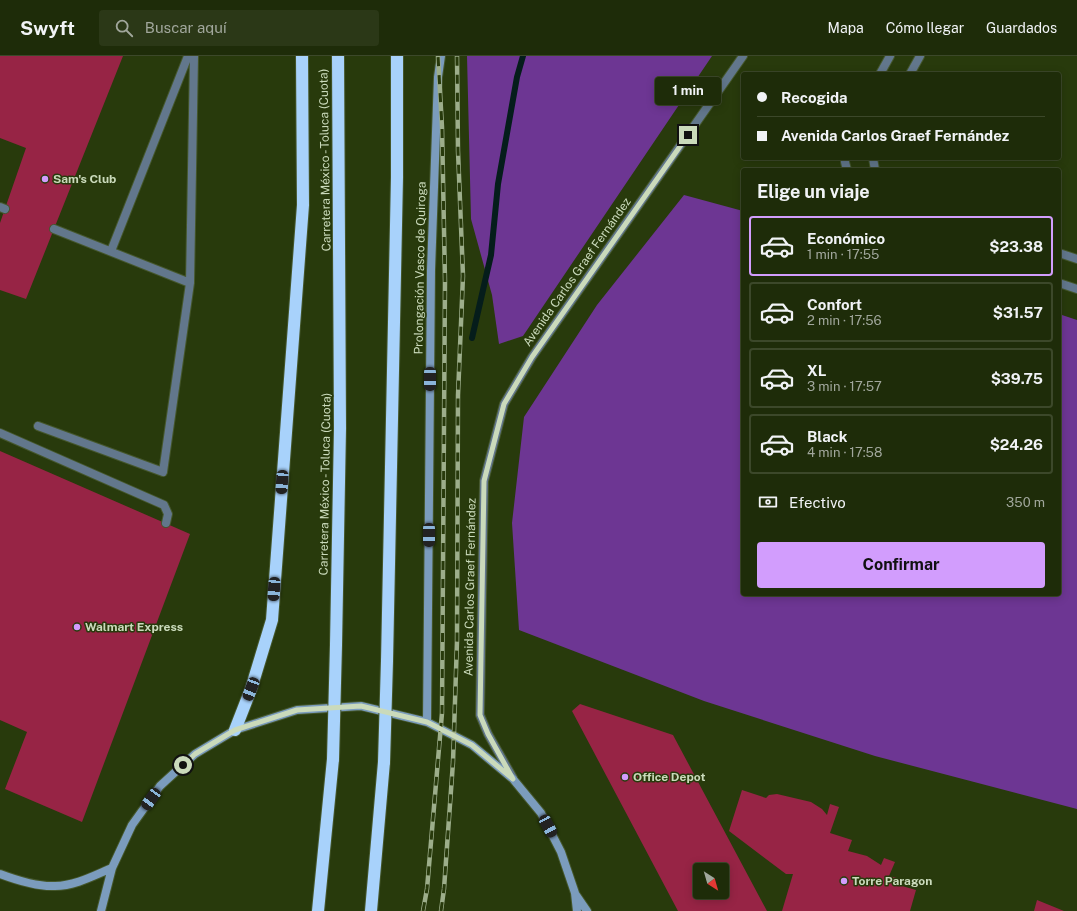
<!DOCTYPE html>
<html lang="es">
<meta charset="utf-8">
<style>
:root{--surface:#1e2c09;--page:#2b3817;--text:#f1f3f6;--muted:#a1a79c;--line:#3c482a;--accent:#d29dfd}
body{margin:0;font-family:"Public Sans",sans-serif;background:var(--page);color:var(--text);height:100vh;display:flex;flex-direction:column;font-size:15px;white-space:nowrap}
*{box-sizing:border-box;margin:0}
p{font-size:13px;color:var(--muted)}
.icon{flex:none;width:22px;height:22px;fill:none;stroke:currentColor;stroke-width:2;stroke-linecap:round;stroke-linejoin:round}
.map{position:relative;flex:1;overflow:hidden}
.drawer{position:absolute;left:741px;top:112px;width:320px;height:428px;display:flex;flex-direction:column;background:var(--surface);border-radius:4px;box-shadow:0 2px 10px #0003,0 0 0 1px var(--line)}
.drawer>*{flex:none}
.top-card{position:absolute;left:741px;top:16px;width:320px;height:88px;border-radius:4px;box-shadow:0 2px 10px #0003,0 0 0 1px var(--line);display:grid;align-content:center;height:88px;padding:0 16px;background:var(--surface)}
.needle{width:26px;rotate:143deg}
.fabs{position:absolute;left:693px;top:807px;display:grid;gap:8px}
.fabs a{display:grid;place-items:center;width:36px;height:36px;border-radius:4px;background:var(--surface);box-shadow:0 2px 10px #0003,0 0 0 1px var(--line);font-size:20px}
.end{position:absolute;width:18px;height:18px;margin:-9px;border:5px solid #cadabb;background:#111;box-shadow:0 0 0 2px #111}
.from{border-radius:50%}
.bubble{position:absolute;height:28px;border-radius:4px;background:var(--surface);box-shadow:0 2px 10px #0003,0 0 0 1px var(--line);font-size:13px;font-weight:700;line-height:28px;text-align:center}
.car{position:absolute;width:12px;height:24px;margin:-12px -6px;border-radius:5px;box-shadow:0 0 3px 1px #0007;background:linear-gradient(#222 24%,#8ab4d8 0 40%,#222 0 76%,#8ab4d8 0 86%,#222 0)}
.top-card b{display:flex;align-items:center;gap:14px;height:38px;font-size:15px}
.top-card b+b{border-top:1px solid var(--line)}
.top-card i{width:10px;height:10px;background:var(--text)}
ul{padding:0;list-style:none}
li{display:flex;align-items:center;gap:12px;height:60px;margin:0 8px 6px;padding:0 8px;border:2px solid var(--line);border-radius:4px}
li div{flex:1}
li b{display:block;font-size:15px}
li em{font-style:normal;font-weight:700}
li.selected{border-color:var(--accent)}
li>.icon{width:36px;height:36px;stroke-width:1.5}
h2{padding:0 16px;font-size:18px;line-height:48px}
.pay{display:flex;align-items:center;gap:10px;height:44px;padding:0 16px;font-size:15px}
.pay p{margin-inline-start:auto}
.action{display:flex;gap:8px;margin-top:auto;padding:8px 16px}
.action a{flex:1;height:46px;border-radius:4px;background:var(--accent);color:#111;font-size:16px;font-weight:700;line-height:46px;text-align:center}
header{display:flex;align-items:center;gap:24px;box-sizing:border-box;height:56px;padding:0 20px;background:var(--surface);border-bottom:1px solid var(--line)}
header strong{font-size:19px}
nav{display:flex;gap:22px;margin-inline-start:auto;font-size:14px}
.search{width:280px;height:36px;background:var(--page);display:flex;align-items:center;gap:10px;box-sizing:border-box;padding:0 14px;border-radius:4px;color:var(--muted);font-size:15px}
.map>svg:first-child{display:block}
</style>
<header>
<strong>Swyft</strong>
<div class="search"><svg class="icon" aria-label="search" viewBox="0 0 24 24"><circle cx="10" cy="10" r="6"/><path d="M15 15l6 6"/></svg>Buscar aquí</div>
<nav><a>Mapa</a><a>Cómo llegar</a><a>Guardados</a></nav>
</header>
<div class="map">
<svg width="1077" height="855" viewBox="0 0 1077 855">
<rect width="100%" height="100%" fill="#283a0c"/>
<!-- green -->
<path fill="#6d3693" d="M467 0H712L523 280 499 288 492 239 471 163Z
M684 139 743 155V538H1059V258L1077 264V753L875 700 704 645 519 574 512 467 524 361 597 249Z"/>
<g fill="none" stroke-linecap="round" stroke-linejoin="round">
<!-- stream -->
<path stroke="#051d1b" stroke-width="6" d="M472 282 491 199 498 128 517 21 523 0"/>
</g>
<!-- building -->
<path fill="#972445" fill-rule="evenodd" d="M0 0H123L26 243 0 234V167L26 92 0 82Z
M0 395 190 478 82 766 5 733 27 676 0 664Z
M580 648 673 679 767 855H678L572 655ZM700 814H722V836H700Z
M742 734 766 742 769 739 777 738 811 746 822 753 827 759 830 748 839 751 830 777 852 784 848 795 867 800 881 809 884 802 895 806 889 820 897 822 895 828 916 834 910 855H782L793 818H786L729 775Z
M1037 844 1064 855H1034Z"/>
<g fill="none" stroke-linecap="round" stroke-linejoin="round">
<defs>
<path id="lane" d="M880 18 890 0
M910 18 920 0
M845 102V106L847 114
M873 102 875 114
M0 151 5 153
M54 173 190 227 194 0
M111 195 188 0
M1059 197 1077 203
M1059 227 1077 233
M38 370 163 416 190 227
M0 377 164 449 168 458 166 467"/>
<path id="street" d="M513 722 488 678 480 659 484 425 504 348 532 301 743 0"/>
<path id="secondary" d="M427 666 431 214 438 21 441 0
M0 818C16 824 38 831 55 830 75 830 95 819 112 812
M576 839 587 855
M101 855 112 812 132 769 160 730 195 698 235 674 297 654 361 650 427 666 472 689 513 723 541 757 561 796 575 837 577 855"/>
<path id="highway" d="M336 589 340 372 338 0
M387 605 397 121V0
M235 674 251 633 272 564 303 149 302 0
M318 855 333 703
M371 855 384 706"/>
</defs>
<!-- lane casing -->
<use href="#lane" stroke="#45572c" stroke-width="10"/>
<!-- street casing -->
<use href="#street" stroke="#45572c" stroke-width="10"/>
<!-- secondary casing -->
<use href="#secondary" stroke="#45572c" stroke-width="10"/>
<!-- highway casing -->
<use href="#highway" stroke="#45572c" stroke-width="14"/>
<!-- lane -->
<use href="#lane" stroke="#62778c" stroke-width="8"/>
<!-- street -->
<use href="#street" stroke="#62778c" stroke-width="8"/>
<!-- secondary -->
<use href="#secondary" stroke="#7b9cbd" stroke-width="8"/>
<!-- highway -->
<use href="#highway" stroke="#a8d2fb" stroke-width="12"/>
<defs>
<path id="rail" d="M423 855 427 833 442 657 445 225 442 71 438 0
M441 855 444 833 453 706 457 585 458 339 463 220 458 95 457 0"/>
</defs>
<!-- rail casing -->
<use href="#rail" stroke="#9dae8b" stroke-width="4.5"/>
<!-- rail -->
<use href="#rail" stroke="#283a0c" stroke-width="3" stroke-dasharray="9" stroke-linecap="butt"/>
<defs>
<path id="highway-bridge" d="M333 703 336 589
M384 706 387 605"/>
</defs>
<!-- highway-bridge casing -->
<use href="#highway-bridge" stroke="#45572c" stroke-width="14" stroke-linecap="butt"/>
<!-- highway-bridge -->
<use href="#highway-bridge" stroke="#a8d2fb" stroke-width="12"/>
</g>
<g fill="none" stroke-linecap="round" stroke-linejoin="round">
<!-- route -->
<path stroke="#cadabb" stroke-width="5" d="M183 709 195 698 235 674 297 654 361 650 427 666 472 689 513 723 488 678 480 659 484 425 504 348 532 301 688 79"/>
</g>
<!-- markers -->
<g fill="#d29dfd" stroke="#283a0c" stroke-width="1.5">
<circle cx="45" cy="123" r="4"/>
<circle cx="77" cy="571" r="4"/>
<circle cx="625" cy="721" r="4"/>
<circle cx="844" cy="825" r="4"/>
</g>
<g text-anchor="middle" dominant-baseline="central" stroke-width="3" stroke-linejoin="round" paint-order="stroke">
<!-- street labels -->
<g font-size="12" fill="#cadabb" stroke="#283a0c">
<text transform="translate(325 104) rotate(-91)">Carretera México - Toluca (Cuota)</text>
<text transform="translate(420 212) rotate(-89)">Prolongación Vasco de Quiroga</text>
<text transform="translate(577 216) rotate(-55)">Avenida Carlos Graef Fernández</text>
<text transform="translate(325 428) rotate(-89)">Carretera México - Toluca (Cuota)</text>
<text transform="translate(470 531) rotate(-89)">Avenida Carlos Graef Fernández</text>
</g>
<!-- poi labels -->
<g font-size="12" font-weight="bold" fill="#cadabb" stroke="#283a0c" text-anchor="start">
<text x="53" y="123">Sam's Club</text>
<text x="85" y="571">Walmart Express</text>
<text x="633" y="721">Office Depot</text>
<text x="852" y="825">Torre Paragon</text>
</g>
</g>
</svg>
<div class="fabs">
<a><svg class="needle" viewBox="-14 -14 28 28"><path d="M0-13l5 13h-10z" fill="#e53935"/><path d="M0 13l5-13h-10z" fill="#a1a79c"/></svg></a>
</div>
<i class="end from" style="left:183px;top:709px"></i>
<i class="end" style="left:688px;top:79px"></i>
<div class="bubble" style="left:655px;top:21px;width:66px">1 min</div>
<i class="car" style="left:430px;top:323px;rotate:180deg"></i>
<i class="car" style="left:282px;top:426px;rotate:184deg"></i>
<i class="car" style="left:429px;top:479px;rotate:180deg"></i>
<i class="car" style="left:274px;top:533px;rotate:184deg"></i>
<i class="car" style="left:251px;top:633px;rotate:201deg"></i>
<i class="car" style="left:151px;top:743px;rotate:216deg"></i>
<i class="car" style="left:548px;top:770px;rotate:152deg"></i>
<div class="top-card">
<b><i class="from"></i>Recogida</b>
<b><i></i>Avenida Carlos Graef Fernández</b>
</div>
<section class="drawer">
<h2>Elige un viaje</h2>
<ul>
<li class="selected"><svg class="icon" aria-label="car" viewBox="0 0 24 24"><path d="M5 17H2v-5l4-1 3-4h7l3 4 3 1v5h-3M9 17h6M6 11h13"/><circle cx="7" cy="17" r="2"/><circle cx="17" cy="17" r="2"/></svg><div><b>Económico</b><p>1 min · 17:55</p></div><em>$23.38</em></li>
<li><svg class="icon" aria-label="car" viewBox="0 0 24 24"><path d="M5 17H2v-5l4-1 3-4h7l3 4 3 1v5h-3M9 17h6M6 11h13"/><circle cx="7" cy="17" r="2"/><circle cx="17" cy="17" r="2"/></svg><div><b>Confort</b><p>2 min · 17:56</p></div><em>$31.57</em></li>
<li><svg class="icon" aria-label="car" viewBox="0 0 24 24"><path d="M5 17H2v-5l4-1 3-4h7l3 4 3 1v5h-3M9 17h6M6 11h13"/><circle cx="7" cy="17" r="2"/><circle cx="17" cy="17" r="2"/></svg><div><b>XL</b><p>3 min · 17:57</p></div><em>$39.75</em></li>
<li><svg class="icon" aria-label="car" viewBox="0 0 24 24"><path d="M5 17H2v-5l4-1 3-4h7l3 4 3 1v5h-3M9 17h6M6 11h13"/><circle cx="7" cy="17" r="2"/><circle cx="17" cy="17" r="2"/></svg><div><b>Black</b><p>4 min · 17:58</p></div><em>$24.26</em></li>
</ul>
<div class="pay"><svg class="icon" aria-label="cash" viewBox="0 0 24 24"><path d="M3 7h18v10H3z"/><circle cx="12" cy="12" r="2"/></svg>Efectivo<p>350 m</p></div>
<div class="action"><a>Confirmar</a></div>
</section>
</div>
